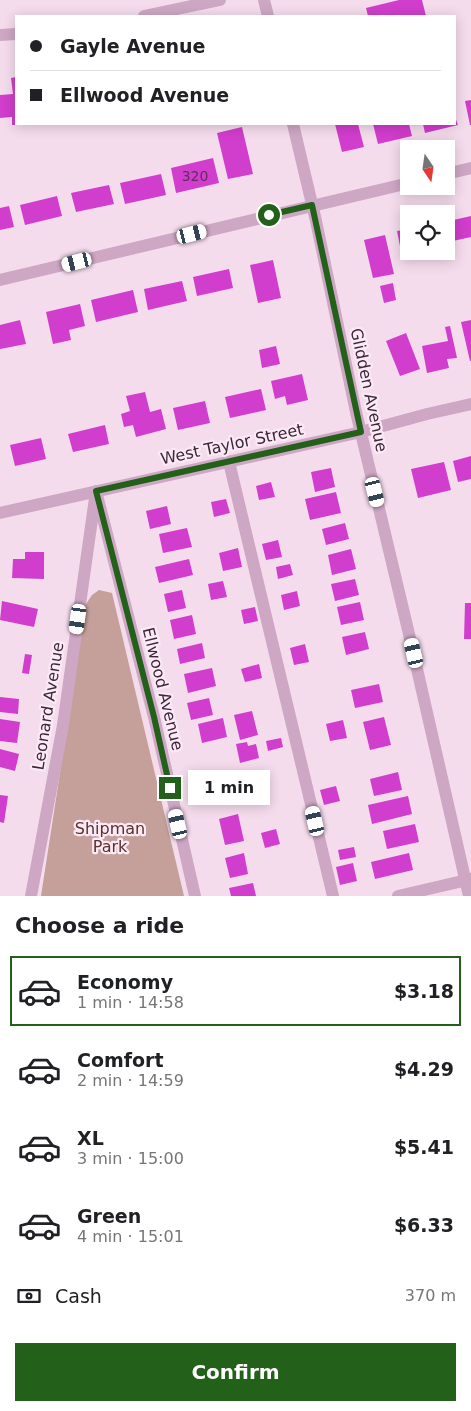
<!DOCTYPE html>
<meta charset="utf-8">
<style>
:root{--surface:#fff;--page:#f2f2f2;--text:#202124;--muted:#757577;--line:#e0e0e0;--accent:#236019}
body{margin:0;font-family:"DejaVu Sans",sans-serif;background:var(--page);color:var(--text);height:100vh;display:flex;flex-direction:column;font-size:19px;white-space:nowrap}
*{box-sizing:border-box;margin:0}
p{font-size:16px;color:var(--muted)}
.icon{flex:none;width:28px;height:28px;fill:none;stroke:currentColor;stroke-width:2;stroke-linecap:round;stroke-linejoin:round}
.map{position:relative;height:896px;overflow:hidden}
.details{display:flex;flex-direction:column;background:var(--surface);flex:1}
.details>*{flex:none}
.top-card{position:absolute;left:15px;top:15px;width:441px;height:110px;border-radius:0px;box-shadow:0 2px 12px #0003;display:grid;align-content:center;height:110px;padding:0 15px;background:var(--surface)}
.needle{width:32px;rotate:167deg}
.fabs{position:absolute;left:400px;top:140px;display:grid;gap:10px}
.fabs a{display:grid;place-items:center;width:55px;height:55px;border-radius:0px;background:var(--surface);box-shadow:0 2px 12px #0003;font-size:25px}
.end{position:absolute;width:22px;height:22px;margin:-11px;border:6px solid #236019;background:#fff;box-shadow:0 0 0 2px #fff}
.from{border-radius:50%}
.bubble{position:absolute;height:35px;border-radius:0px;background:var(--surface);box-shadow:0 2px 12px #0003;font-size:16px;font-weight:700;line-height:35px;text-align:center}
.car{position:absolute;width:15px;height:30px;margin:-15px -8px;border-radius:6px;box-shadow:0 0 4px 1px #0007;background:linear-gradient(#fff 24%,#345 0 40%,#fff 0 76%,#345 0 86%,#fff 0)}
.top-card b{display:flex;align-items:center;gap:18px;height:48px;font-size:19px}
.top-card b+b{border-top:1px solid var(--line)}
.top-card i{width:12px;height:12px;background:var(--text)}
ul{padding:0;list-style:none}
li{display:flex;align-items:center;gap:15px;height:70px;margin:0 10px 8px;padding:0 5px;border:2px solid transparent;border-radius:0px}
li div{flex:1}
li b{display:block;font-size:19px}
li em{font-style:normal;font-weight:700}
li.selected{border-color:var(--accent)}
li>.icon{width:45px;height:45px;stroke-width:1.5}
h2{padding:0 15px;font-size:22px;line-height:60px}
.pay{display:flex;align-items:center;gap:12px;height:55px;padding:0 15px;font-size:19px}
.pay p{margin-inline-start:auto}
.primary-button{display:flex;gap:10px;margin-top:auto;padding:10px 15px}
.primary-button a{flex:1;height:58px;border-radius:0px;background:var(--accent);color:#fff;font-size:20px;font-weight:700;line-height:58px;text-align:center}
.map>svg:first-child{display:block}
</style>
<div class="map">
<svg width="471" height="896" viewBox="0 0 471 896">
<rect width="100%" height="100%" fill="#f5dced"/>
<!-- green -->
<path fill="#c5a09a" d="M99 590 112 593 184 896H41L86 604 92 595Z"/>
<!-- building -->
<path fill="#d13dcc" d="M399 0H422L426 16H368L366 8Z
M16 77V125H12V117L0 118V95L13 94 11 78Z
M471 100V125H470L465 101Z
M455 117 458 125 425 133 423 124H455Z
M335 124H358L364 147 342 152Z
M373 124H409L412 136 378 144Z
M242 127 253 174 228 179 217 133Z
M213 158 219 183 176 193 171 168Z
M161 174 166 195 125 204 120 183Z
M109 185 114 204 76 212 71 193Z
M57 196 62 216 25 225 20 205Z
M9 206 14 227 0 230V208Z
M471 216V237L453 241 449 221Z
M409 229V249L401 251 397 231Z
M385 235 394 274 373 278 364 240Z
M273 260 281 298 258 303 250 265Z
M229 269 233 288 197 296 193 277Z
M182 281 187 301 148 310 144 289Z
M393 283 396 300 384 303 380 286Z
M133 290 138 312 96 322 91 300Z
M80 304 85 326 69 330 71 340 53 344 46 312Z
M20 320 26 344 0 349V325Z
M471 320V361H470L461 322Z
M450 326 457 358 447 359 449 368 427 373 422 346 448 341 445 327Z
M406 333 420 369 400 376 386 341Z
M276 346 280 364 262 368 259 350Z
M302 374 308 400 287 405 285 396 275 399 271 381Z
M261 389 266 410 230 418 225 397Z
M145 392 150 412 161 409 166 429 136 437 133 425 124 427 121 414 130 411 126 396Z
M205 401 210 423 178 430 173 408Z
M105 425 109 444 73 452 68 434Z
M41 438 46 459 15 466 10 445Z
M471 456V479L458 482 453 461Z
M444 462 451 490 418 498 411 469Z
M331 468 335 487 315 492 311 472Z
M271 482 275 497 259 500 256 486Z
M336 492 341 513 310 520 305 499Z
M226 499 230 513 214 517 211 502Z
M167 506 171 524 150 529 146 511Z
M345 523 349 539 326 545 322 529Z
M187 528 192 547 163 553 159 534Z
M278 540 282 557 266 560 262 544Z
M238 548 242 567 223 571 219 553Z
M351 549 356 569 332 575 328 555Z
M25 552H44V579L12 578 13 559H25Z
M189 559 193 575 159 583 155 567Z
M290 564 293 575 278 579 276 567Z
M355 579 359 595 335 601 331 584Z
M223 581 227 597 211 600 208 584Z
M182 590 186 608 168 612 164 594Z
M297 591 300 606 284 610 281 595Z
M2 601 38 609 34 627 0 620Z
M360 602 364 620 341 625 337 607Z
M465 603H471V639H464Z
M255 607 258 621 244 624 241 610Z
M192 615 196 634 174 639 170 620Z
M365 632 369 649 346 655 342 637Z
M202 643 205 658 180 664 177 649Z
M305 644 309 662 294 665 290 648Z
M25 654 32 655 29 674 22 673Z
M259 664 262 678 245 682 241 669Z
M212 668 216 686 188 693 184 674Z
M379 684 383 702 355 708 351 690Z
M0 697 19 699 18 714 0 712Z
M209 698 213 715 191 720 187 703Z
M252 711 258 735 240 740 234 715Z
M384 717 391 745 370 750 363 722Z
M223 718 227 737 202 743 198 724Z
M0 719 20 722 17 743 0 741Z
M343 720 347 738 330 741 326 724Z
M281 738 283 747 268 751 266 741Z
M247 742 248 746 256 744 259 758 240 763 236 744Z
M0 749 19 754 15 771 0 767Z
M398 772 402 790 374 796 370 779Z
M336 786 340 801 324 805 320 790Z
M0 795 8 796 4 823 0 822Z
M408 796 412 814 372 824 368 805Z
M238 814 244 841 225 845 219 819Z
M415 824 419 842 387 849 383 831Z
M276 829 280 844 265 848 261 833Z
M354 847 356 857 340 860 338 850Z
M244 853 248 874 230 878 225 858Z
M409 853 413 870 375 879 371 862Z
M353 863 357 881 340 885 336 867Z
M253 883 256 896H231L229 888Z"/>
<g fill="none" stroke-linecap="round" stroke-linejoin="round">
<!-- minor -->
<path stroke="#cea7c4" stroke-width="12" d="M264 0 268 16
M144 16 220 0
M0 35 16 34
M293 124 316 221 356 412 409 634 469 896
M446 174 471 168
M0 280 409 183
M229 462 333 896
M96 491 154 717 195 896
M0 513 361 432 427 414 471 404
M31 896 63 725 95 498
M398 896 471 879"/>
</g>
<g fill="none" stroke-linecap="round" stroke-linejoin="round">
<!-- route -->
<path stroke="#236019" stroke-width="6" d="M170 788 154 717 96 491 361 432 312 205 269 215"/>
</g>
<g text-anchor="middle" dominant-baseline="central" stroke-width="4.5" stroke-linejoin="round" paint-order="stroke">
<!-- number labels -->
<g font-size="14" fill="#602d5d">
<text x="195" y="176">320</text>
</g>
<!-- street labels -->
<g font-size="16" fill="#3a2838" stroke="#fbe9f5">
<text transform="translate(369 390) rotate(78)">Glidden Avenue</text>
<text transform="translate(232 444) rotate(-12)">West Taylor Street</text>
<text transform="translate(163 689) rotate(76)">Ellwood Avenue</text>
<text transform="translate(48 706) rotate(-81)">Leonard Avenue</text>
</g>
<!-- park labels -->
<g font-size="16" fill="#5b3129" stroke="#fbe9f5">
<text x="110" y="828">Shipman<tspan x="110" dy="18">Park</tspan></text>
</g>
</g>
</svg>
<div class="fabs">
<a><svg class="needle" viewBox="-14 -14 28 28"><path d="M0-13l5 13h-10z" fill="#e53935"/><path d="M0 13l5-13h-10z" fill="#757577"/></svg></a>
<a><svg class="icon" aria-label="locate" viewBox="0 0 24 24"><circle cx="12" cy="12" r="6"/><path d="M12 2v4M12 18v4M2 12h4M18 12h4"/></svg></a>
</div>
<i class="end from" style="left:269px;top:215px"></i>
<i class="end" style="left:170px;top:788px"></i>
<div class="bubble" style="left:188px;top:770px;width:82px">1 min</div>
<i class="car" style="left:192px;top:234px;rotate:76deg"></i>
<i class="car" style="left:77px;top:262px;rotate:256deg"></i>
<i class="car" style="left:375px;top:492px;rotate:166deg"></i>
<i class="car" style="left:78px;top:619px;rotate:188deg"></i>
<i class="car" style="left:414px;top:653px;rotate:347deg"></i>
<i class="car" style="left:315px;top:821px;rotate:347deg"></i>
<i class="car" style="left:178px;top:824px;rotate:347deg"></i>
<div class="top-card">
<b><i class="from"></i>Gayle Avenue</b>
<b><i></i>Ellwood Avenue</b>
</div>
</div>
<section class="details">
<h2>Choose a ride</h2>
<ul>
<li class="selected"><svg class="icon" aria-label="car" viewBox="0 0 24 24"><path d="M5 17H2v-5l4-1 3-4h7l3 4 3 1v5h-3M9 17h6M6 11h13"/><circle cx="7" cy="17" r="2"/><circle cx="17" cy="17" r="2"/></svg><div><b>Economy</b><p>1 min · 14:58</p></div><em>$3.18</em></li>
<li><svg class="icon" aria-label="car" viewBox="0 0 24 24"><path d="M5 17H2v-5l4-1 3-4h7l3 4 3 1v5h-3M9 17h6M6 11h13"/><circle cx="7" cy="17" r="2"/><circle cx="17" cy="17" r="2"/></svg><div><b>Comfort</b><p>2 min · 14:59</p></div><em>$4.29</em></li>
<li><svg class="icon" aria-label="car" viewBox="0 0 24 24"><path d="M5 17H2v-5l4-1 3-4h7l3 4 3 1v5h-3M9 17h6M6 11h13"/><circle cx="7" cy="17" r="2"/><circle cx="17" cy="17" r="2"/></svg><div><b>XL</b><p>3 min · 15:00</p></div><em>$5.41</em></li>
<li><svg class="icon" aria-label="car" viewBox="0 0 24 24"><path d="M5 17H2v-5l4-1 3-4h7l3 4 3 1v5h-3M9 17h6M6 11h13"/><circle cx="7" cy="17" r="2"/><circle cx="17" cy="17" r="2"/></svg><div><b>Green</b><p>4 min · 15:01</p></div><em>$6.33</em></li>
</ul>
<div class="pay"><svg class="icon" aria-label="cash" viewBox="0 0 24 24"><path d="M3 7h18v10H3z"/><circle cx="12" cy="12" r="2"/></svg>Cash<p>370 m</p></div>
<div class="primary-button"><a>Confirm</a></div>
</section>
